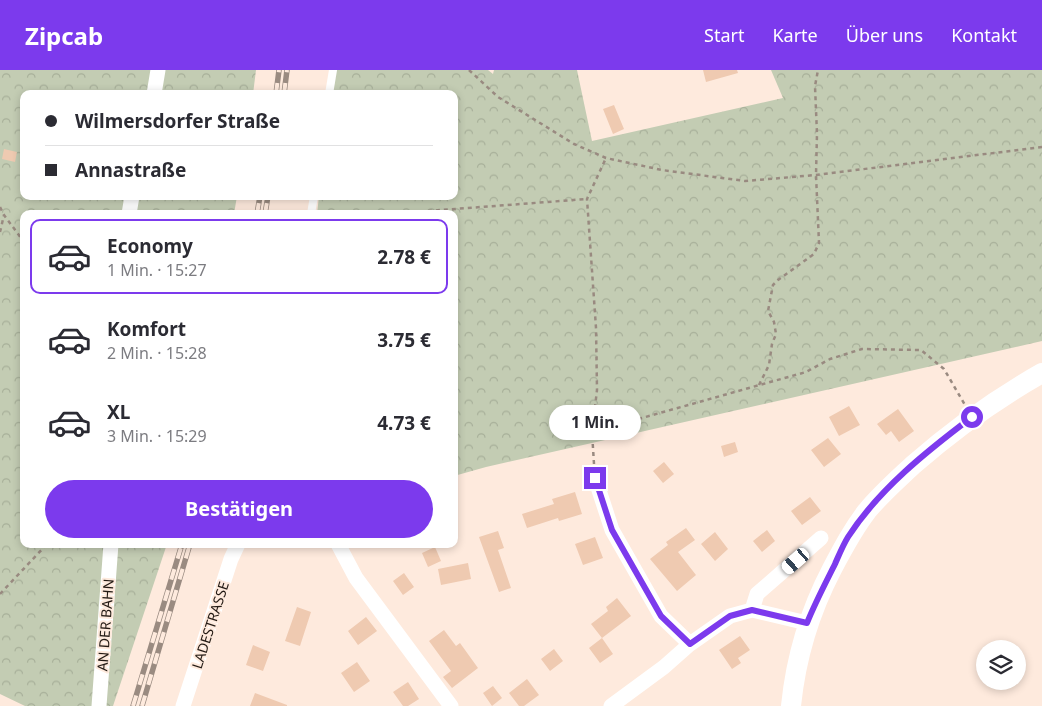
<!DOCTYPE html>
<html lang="de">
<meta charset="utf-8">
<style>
:root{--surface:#fff;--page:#f7f7f7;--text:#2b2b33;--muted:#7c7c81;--line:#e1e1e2;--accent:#7c3aed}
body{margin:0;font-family:"Noto Sans",sans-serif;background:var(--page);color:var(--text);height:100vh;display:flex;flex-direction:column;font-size:19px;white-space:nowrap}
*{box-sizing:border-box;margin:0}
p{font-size:16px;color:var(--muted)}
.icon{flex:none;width:28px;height:28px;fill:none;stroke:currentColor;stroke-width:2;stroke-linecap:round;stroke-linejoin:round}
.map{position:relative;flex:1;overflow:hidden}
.panel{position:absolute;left:20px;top:140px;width:438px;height:338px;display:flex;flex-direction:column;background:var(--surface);border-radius:10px;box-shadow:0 2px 8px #0003}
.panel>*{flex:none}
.banner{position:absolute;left:20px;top:20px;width:438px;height:110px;border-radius:10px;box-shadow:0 2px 8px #0003;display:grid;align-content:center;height:110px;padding:0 25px;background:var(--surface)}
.fabs{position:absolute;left:976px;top:570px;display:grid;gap:10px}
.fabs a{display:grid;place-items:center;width:50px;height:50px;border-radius:50%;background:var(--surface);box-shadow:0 2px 8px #0003;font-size:25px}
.end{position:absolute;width:22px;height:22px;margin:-11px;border:6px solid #7c3aed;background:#fff;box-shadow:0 0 0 2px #fff}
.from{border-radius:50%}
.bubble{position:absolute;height:35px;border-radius:18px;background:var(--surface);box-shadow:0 2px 8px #0003;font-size:16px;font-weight:700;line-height:35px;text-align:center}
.car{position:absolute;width:15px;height:30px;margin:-15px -8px;border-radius:6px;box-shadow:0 0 4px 1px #0007;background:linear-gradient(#fff 24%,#345 0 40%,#fff 0 76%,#345 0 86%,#fff 0)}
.banner b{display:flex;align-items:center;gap:18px;height:48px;font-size:19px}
.banner b+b{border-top:1px solid var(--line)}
.banner i{width:12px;height:12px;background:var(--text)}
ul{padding:9px 0 0;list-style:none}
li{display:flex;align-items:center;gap:15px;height:75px;margin:0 10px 8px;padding:0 15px;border:2px solid transparent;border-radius:10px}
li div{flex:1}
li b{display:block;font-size:19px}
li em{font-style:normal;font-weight:700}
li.current{border-color:var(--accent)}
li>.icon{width:45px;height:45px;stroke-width:1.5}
.button{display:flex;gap:10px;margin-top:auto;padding:10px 25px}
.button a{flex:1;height:58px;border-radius:30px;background:var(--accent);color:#fff;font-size:20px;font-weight:700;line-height:58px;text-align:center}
header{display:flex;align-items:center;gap:30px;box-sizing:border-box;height:70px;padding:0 25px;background:var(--accent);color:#fff}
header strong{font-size:24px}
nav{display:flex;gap:28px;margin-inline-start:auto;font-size:18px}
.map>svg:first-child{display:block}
</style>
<header>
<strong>Zipcab</strong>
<nav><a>Start</a><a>Karte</a><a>Über uns</a><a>Kontakt</a></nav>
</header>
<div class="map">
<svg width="1042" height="636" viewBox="0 0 1042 636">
<defs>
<pattern id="forest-crowns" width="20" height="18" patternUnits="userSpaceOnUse" patternTransform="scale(1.25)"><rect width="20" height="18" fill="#c3ccb3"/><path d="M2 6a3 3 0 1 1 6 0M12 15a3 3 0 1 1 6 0" fill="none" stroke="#a7af99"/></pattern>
</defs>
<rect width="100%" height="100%" fill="#feeadd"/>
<!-- forest -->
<path fill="url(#forest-crowns)" d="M0 0H256L253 24H24V126H237L234 144H24V474H167L113 636H25L0 624Z
M332 0H488L493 4 494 0H577L592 71 783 28 771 0H1042V271L486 397 454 406V144H317L319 126H454V24H330Z"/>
<!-- building -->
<path fill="#efcab1" d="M703 0H737L738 3 706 12Z
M614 35 624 59 613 64 603 39Z
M4 79 17 82 15 92 2 89Z
M849 336 860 355 839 366 829 347Z
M898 339 914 361 899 372 891 361 886 365 877 354Z
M828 368 841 384 824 397 811 380Z
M735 372 738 382 724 387 721 376Z
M664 392 674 404 663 413 653 401Z
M575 422 582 444 559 451 558 448 527 458 522 444 554 434 552 429Z
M810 427 821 441 802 455 791 441Z
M686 458 695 470 678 482 696 505 677 521 650 489 668 475 666 472Z
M767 460 775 471 762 482 753 471Z
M498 461 504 478 498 480 511 518 499 522 479 467Z
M715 462 728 479 715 491 701 474Z
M595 467 603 488 583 495 575 474Z
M435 477 441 491 428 497 422 483Z
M468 493 471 509 441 515 438 499Z
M404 503 414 517 403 525 393 511Z
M617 528 631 546 602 568 591 554 608 541 606 537Z
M297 537 311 542 300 576 285 571Z
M366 547 377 561 358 575 348 561Z
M444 560 456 576 460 573 478 598 452 618 443 607 451 601 429 571Z
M740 566 750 580 738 588 741 593 732 599 719 580Z
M602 568 613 584 600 593 589 578Z
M253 575 270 582 263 601 246 595Z
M554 579 563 591 550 601 541 589Z
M357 592 370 611 354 622 341 603Z
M527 609 539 625 524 636H519L509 623Z
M408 612 419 629 408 636H403L393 622Z
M493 616 502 628 492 636 483 623Z
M255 623 287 635V636H250Z"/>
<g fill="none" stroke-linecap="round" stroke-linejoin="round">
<!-- path -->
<path stroke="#998a80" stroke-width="2.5" stroke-dasharray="4 4" stroke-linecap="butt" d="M469 0 498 27 574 74 606 88 662 100 745 111 816 105 1042 77
M0 137 4 145 24 172
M388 144 587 129
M0 162 4 145
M759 315 769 295 772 274 776 264 774 252 768 241 773 215 778 210 814 184 819 173 816 105 817 64 815 16 818 0
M592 362 806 302 830 289 862 279 921 280 944 299 965 335
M594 394 592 362 597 320 596 258 587 129 606 88
M0 524 47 474"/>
<!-- lane -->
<path stroke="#fff" stroke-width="8" d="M329 24 333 0
M311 144 314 126"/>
<!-- street -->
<path stroke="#fff" stroke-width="15" d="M154 24 158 0
M129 144 132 126
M595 408 612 460 661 546 690 574
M338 474 356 508 451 636
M752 540 757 524 821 468
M99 636 111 474
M183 636 231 489 238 474
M611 636 664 597 690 574 730 546 752 540 807 553"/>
<!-- secondary -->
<path stroke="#fff" stroke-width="20" d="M791 636C796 586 809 543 832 499 843 478 853 459 867 441 881 424 897 410 913 395 953 360 996 329 1042 303"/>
<defs>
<path id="rail" d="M276 24 279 0
M284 24 287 0
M257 144 260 126
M265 144 268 126
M133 636 182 474
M142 636 190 474"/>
</defs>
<!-- rail casing -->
<use href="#rail" stroke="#9a8b81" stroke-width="5.5"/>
<!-- rail -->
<use href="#rail" stroke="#feeadd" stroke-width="4" stroke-dasharray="11" stroke-linecap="butt"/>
</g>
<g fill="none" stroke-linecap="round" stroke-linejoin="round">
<!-- route -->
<path stroke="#7c3aed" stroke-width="6" d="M595 408 612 460 661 546 690 574 730 546 752 540 807 553C815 533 825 514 835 494 839 485 843 475 848 467 879 419 927 381 972 347"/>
</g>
<g text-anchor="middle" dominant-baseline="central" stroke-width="4" stroke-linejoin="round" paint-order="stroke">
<!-- street labels -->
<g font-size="14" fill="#231a14" stroke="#feeadd">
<text transform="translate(105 555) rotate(-86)">AN DER BAHN</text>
<text transform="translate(210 555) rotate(-72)">LADESTRASSE</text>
</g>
</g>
</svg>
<div class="fabs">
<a><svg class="icon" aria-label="layers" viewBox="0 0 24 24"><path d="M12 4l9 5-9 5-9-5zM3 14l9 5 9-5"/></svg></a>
</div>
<i class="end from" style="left:972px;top:347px"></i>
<i class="end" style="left:595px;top:408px"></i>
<div class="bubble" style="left:549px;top:335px;width:92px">1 Min.</div>
<i class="car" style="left:796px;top:491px;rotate:229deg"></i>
<div class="banner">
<b><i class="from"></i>Wilmersdorfer Straße</b>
<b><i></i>Annastraße</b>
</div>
<section class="panel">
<ul>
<li class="current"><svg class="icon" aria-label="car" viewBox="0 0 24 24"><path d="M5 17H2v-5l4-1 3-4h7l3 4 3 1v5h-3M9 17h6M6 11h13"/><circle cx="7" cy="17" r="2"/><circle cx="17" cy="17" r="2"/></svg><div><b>Economy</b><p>1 Min. · 15:27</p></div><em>2.78 €</em></li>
<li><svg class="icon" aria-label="car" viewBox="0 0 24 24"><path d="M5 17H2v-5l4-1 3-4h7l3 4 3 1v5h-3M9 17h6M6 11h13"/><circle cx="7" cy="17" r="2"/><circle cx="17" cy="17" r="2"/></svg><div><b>Komfort</b><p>2 Min. · 15:28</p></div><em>3.75 €</em></li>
<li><svg class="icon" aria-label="car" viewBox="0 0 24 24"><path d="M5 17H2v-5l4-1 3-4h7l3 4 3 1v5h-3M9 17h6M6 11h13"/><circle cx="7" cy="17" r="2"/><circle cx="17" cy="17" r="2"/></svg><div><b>XL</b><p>3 Min. · 15:29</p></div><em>4.73 €</em></li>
</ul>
<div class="button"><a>Bestätigen</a></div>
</section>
</div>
